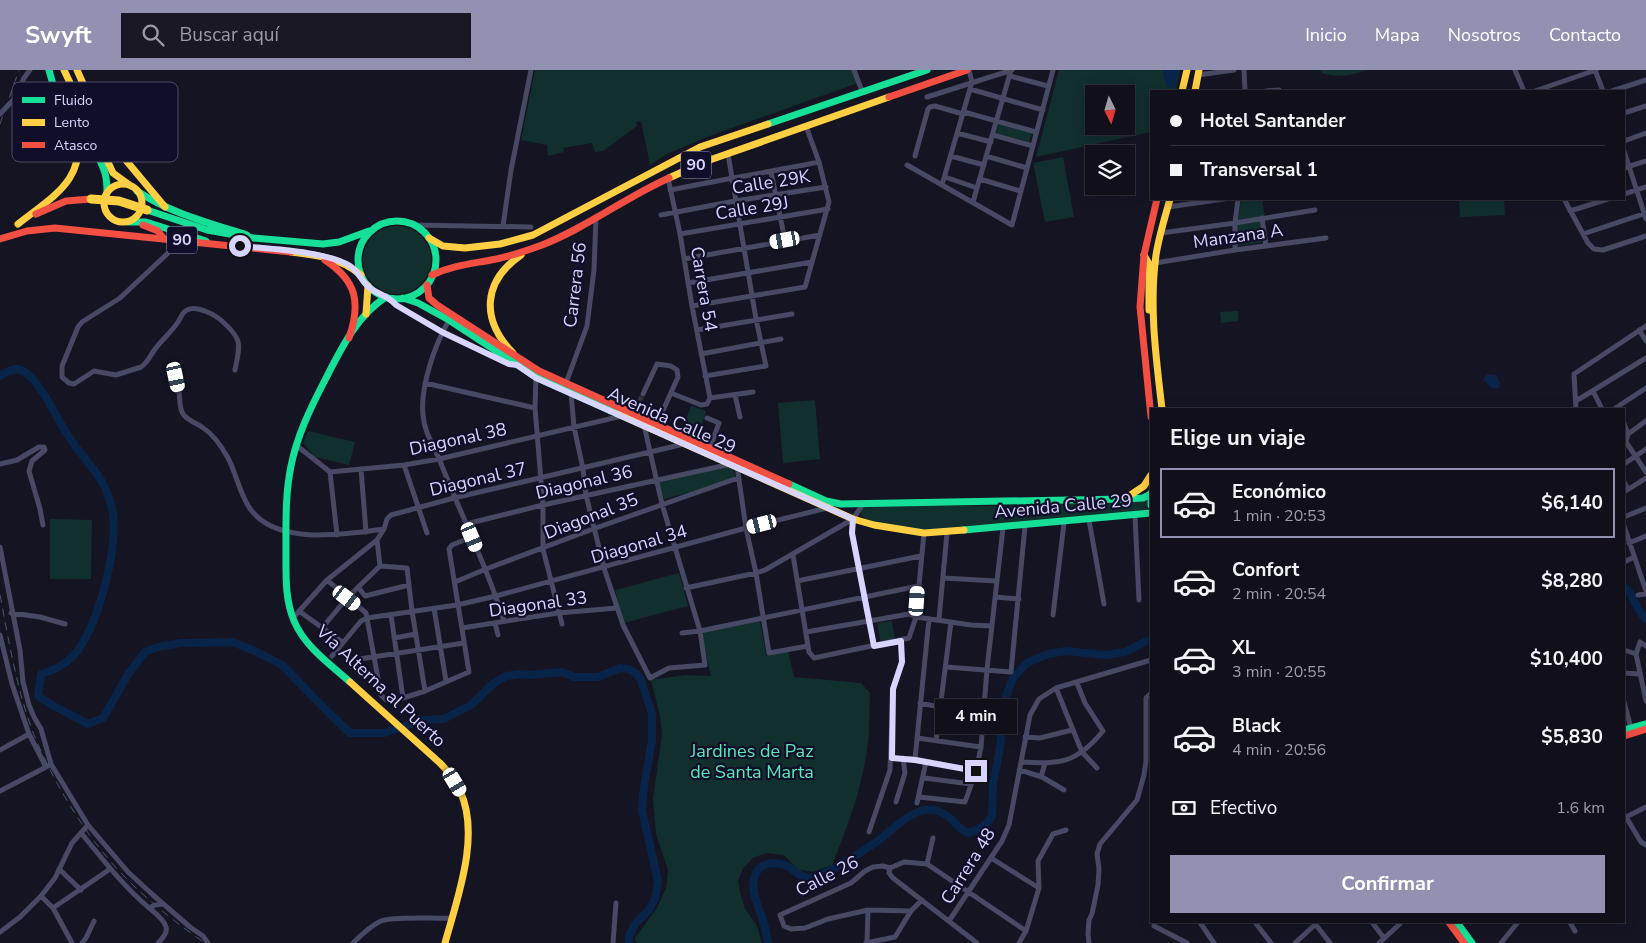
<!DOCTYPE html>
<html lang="es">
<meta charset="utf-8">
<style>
:root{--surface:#100f1a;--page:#191823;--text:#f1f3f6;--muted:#9c9ca2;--line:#302f39;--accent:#9391b2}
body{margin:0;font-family:"Nunito Sans",sans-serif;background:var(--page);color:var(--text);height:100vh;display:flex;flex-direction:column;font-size:19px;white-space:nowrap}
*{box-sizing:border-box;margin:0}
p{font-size:16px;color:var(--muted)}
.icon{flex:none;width:28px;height:28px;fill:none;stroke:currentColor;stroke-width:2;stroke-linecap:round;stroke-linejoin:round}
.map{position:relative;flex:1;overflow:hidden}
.sheet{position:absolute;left:1150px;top:338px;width:475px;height:515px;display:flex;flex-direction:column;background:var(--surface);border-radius:0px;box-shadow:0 2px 12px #0003,0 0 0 1px var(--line)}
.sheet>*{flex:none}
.hud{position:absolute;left:1150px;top:20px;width:475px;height:110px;border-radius:0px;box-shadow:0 2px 12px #0003,0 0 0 1px var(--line);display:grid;align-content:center;height:110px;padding:0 20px;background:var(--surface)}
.needle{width:32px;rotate:175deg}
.buttons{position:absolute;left:1085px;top:15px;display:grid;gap:10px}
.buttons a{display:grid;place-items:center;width:50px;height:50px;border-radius:0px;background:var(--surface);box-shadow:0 2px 12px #0003,0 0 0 1px var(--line);font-size:25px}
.end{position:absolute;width:22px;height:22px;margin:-11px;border:6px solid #d7d5ff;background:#111;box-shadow:0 0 0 2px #111}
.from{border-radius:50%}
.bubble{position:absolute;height:35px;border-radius:0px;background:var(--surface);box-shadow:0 2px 12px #0003,0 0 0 1px var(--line);font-size:16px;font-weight:700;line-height:35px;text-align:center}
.car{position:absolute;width:15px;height:30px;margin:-15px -8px;border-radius:6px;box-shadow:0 0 4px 1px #0007;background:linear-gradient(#fff 24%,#345 0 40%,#fff 0 76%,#345 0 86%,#fff 0)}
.hud b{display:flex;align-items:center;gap:18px;height:48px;font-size:19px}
.hud b+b{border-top:1px solid var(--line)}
.hud i{width:12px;height:12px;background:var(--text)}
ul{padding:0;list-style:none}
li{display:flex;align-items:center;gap:15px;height:70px;margin:0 10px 8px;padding:0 10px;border:2px solid transparent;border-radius:0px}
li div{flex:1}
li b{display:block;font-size:19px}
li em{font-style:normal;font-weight:700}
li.active{border-color:var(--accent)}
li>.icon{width:45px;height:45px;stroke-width:1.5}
h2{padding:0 20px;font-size:22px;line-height:60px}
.pay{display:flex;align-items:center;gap:12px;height:55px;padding:0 20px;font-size:19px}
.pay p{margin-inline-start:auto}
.button{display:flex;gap:10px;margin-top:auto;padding:10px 20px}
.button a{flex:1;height:58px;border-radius:0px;background:var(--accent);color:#fff;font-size:20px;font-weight:700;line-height:58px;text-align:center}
header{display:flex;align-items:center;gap:30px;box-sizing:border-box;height:70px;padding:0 25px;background:var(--accent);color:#fff}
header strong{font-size:24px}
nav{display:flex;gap:28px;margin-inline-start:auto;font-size:18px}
.search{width:350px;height:45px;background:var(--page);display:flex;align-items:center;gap:12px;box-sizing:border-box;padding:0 18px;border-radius:0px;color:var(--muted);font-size:19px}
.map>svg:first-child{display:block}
</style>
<header>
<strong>Swyft</strong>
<div class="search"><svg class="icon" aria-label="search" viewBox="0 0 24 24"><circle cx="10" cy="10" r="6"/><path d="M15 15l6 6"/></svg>Buscar aquí</div>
<nav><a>Inicio</a><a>Mapa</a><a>Nosotros</a><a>Contacto</a></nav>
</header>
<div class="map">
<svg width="1646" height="873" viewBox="0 0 1646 873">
<rect width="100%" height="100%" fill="#151423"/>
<!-- green -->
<path fill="#112f2d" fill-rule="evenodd" d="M535 0H853L858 13 707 67 667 84 650 95 641 51 636 52 637 56 603 81 595 82 592 73 563 78 564 82 548 86 547 75 521 70Z
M1059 0H1180L1176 21H1151V62L1036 87ZM1094 24H1126V56H1094Z
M1320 0H1366C1351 6 1337 8 1322 3Z
M999 53 1032 62 1029 72 996 64Z
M1063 87 1074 147 1045 152 1033 93Z
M1241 129H1262L1265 147 1238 151Z
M1459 129H1504L1505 145 1460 147Z
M1262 151 1264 172 1237 176 1236 155Z
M363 190a34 34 0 1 1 68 0a34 34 0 1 1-68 0Z
M1238 241V251L1221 253 1220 242Z
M815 330 820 389 783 393 778 333Z
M691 336 706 341 698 367 682 360Z
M308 361 355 372 349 395 315 387 303 373Z
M732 396 736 408 699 420 664 429 658 409Z
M1148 431 1151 443 993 457 919 460 895 457 865 450 861 444V441L866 435 986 436Z
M50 449 92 450 91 509H50Z
M679 503 688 536 624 553 615 520Z
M760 550 766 585 788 581 794 607 861 613 870 623C869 640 870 657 868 673 863 715 848 756 832 795L813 802 797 799 784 785 766 783 753 788 744 797 738 810 740 822 745 839 757 856 762 873H637L635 868 657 838 666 818 668 800 656 764 653 729 662 664 660 646 651 610 685 605 711 606 701 563Z
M892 551 895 570 881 573 877 553Z"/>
<!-- water -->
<path fill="#092449" d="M1162 0H1179L1175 18 1167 17Z
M1488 304 1496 305 1500 313 1499 318H1491L1486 312 1483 311 1485 306Z"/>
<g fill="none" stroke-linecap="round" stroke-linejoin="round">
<!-- river -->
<path stroke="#092449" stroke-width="8" d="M0 306C6 302 14 297 21 300 39 307 58 351 69 367 79 382 91 395 101 410 105 417 109 427 111 435 122 468 98 561 73 586 63 596 54 600 41 604L38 626 52 635 88 654 103 648 129 603 145 582 158 577 181 573 233 572 257 582 282 595 331 645 350 663H384L423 650 444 649 471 635 493 614 506 606 520 604 531 605 562 602 574 607H598L620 598 629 599 637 604 641 610 652 644V670L644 717 642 740 658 811 655 829 648 841 635 854 629 866V873
M1624 517C1636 525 1635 541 1646 549
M768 873C767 867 766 860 764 854 760 838 746 817 758 800 765 791 780 792 789 797 797 802 802 810 813 807 830 803 864 781 879 770 895 758 915 734 938 741 953 746 955 757 968 763L979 759 986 754 992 746 993 713 999 684 1006 626 1013 608 1027 593 1048 584 1066 581 1106 585 1125 582 1151 569"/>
<!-- street-tunnel -->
<path stroke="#323144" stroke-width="5" stroke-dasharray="5 2.5" stroke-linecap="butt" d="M636 338 643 324"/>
<!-- street -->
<path stroke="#484964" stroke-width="5" d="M854 0 862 21
M1244 0 1245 21
M1515 0 1524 21
M1595 0 1603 21
M1198 5 1234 0
M1010 6 1048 16
M970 19 1043 40
M1266 21 1279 20
M1535 21 1596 0
M1612 21 1646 10
M927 27 1012 0
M964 42 1036 62
M1624 43 1646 36
M0 44 15 28 24 8 30 0
M957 63 991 72
M993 65 1033 76
M1624 71 1646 63
M1624 81 1646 149
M915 86 928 39 930 37 935 36 963 44
M951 86 984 95
M986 86 1027 98
M907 95 1012 155 1053 0
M1624 98 1646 91
M771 102 785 170
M945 107 977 118
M668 108 680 164 692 236 710 328 707 334 701 335 671 323
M980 109 1020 121
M942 115 972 12 969 0
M670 120C720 110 769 102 819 92
M1624 124 1646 117
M1564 129 1588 173 1594 179 1603 180 1646 166
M973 132 1011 0
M1168 137 1224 129
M1570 141 1608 129
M661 145 735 131 826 117
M1262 148 1266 176
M413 155 531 157
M503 156 511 100 531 0
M1161 163 1235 153 1315 140
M680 164 828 139
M1583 164 1646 143
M182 170 120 228 82 252 78 257 62 296V307L69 313 74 314 94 301 116 305 141 297C147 293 149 288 153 282 160 271 171 263 178 252 181 248 182 242 187 240 197 235 216 245 223 252 243 270 240 274 235 300
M1235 180V153L1238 129
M684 189 820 165
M1155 193 1235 180 1326 168
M688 213 812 192
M390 228 396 235 442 262 509 294 517 295
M692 236 805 217 829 132 819 92 806 56
M449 250C435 274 420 317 423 345 424 362 434 376 440 391 461 445 487 496 504 551
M697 260 792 244
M1639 260 1646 271
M701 284 781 269
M171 297C175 305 177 313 179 322 180 329 179 338 183 344 188 351 195 352 202 357 213 364 222 377 228 388 237 405 240 426 251 440 278 476 346 464 384 459
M705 306 766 296 756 249 728 84
M536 307 535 338 543 435V479L562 554
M425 313 535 338
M566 313 587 256 594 200 596 147
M1593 321 1602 339
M571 323 574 357 583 399 586 425 604 498 623 555 650 608 669 598 705 595 700 561 662 434 644 355
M643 324 657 294 671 296 677 300 678 307 657 354
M735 325 740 347
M710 328 753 322
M1576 331 1646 288
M1576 339 1574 304 1646 256
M1614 339 1646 318
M707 348 719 353 710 378
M1624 353 1628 364 1626 372 1646 402
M1628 364 1646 351
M296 375 330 402 404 395 439 389 622 346
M0 394 17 390 39 377H44L45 380 32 391 29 401 40 439 43 455
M1624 394 1646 379
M404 395 427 463
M737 396 746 458 756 503 769 583 808 576
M361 399 366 462
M330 402 337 465
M1624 412 1628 419
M1624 422 1646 408
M863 434 853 449 852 463 874 576
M1135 446 1139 530
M1624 447 1646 438
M1089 450 1104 534
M466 454 543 435 731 394
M1624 456 1646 521
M377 470 380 496
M1629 473 1646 466
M0 477 20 580 23 612 29 635 34 647 41 659 51 694 88 755
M793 485 809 582 814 588 909 568 916 547 924 463
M1624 492 1634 487
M943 508 996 511
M327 510 366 543 381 625 386 630 403 628 425 621 469 602 449 479 452 475 472 467
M797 511 921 486
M455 512 486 499 593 459 738 408
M358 517 365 526 409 515
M686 518 756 503 765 500 853 449
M1638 525 1646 524
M995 527 1019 529
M434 538 446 611
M299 541 342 572
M11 543 40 547 65 554
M391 545 403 628
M1053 545 1064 453
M293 548 327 510 377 470 384 459 387 449 391 445 454 428 684 374
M939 549 947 463
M495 553 498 565
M322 558 347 528 380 496 407 498 412 541 425 621
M462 558 558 543 617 538
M806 562 909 544 916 547 971 555 992 556
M682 563 700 561 918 516
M0 565 12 614 29 664 46 697
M394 568 416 564
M1646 576 1640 572 1636 584 1646 631
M1624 580 1636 584
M332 586 361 551 367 548 457 535 496 526 746 458 827 438
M351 596V591L353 590 464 573
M946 597 1011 602 1025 456
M1624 603 1639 604
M1056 618 1082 682 1097 698
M1624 632 1631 658
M920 633 969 643
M1025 667 1040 668 1072 660
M917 668 981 677
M936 671 951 552
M0 680 29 664
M891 688 915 689 976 701
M915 689 929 549
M1021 692C1060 694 1076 694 1103 661L1085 633 1077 613
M1020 700 1042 707 1064 720
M1041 707 1045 693
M924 708 971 714
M0 721 48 696
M919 727 965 732 976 701 981 677 987 599 1003 458
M896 732 905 703 903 688
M917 733 926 692
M1626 747 1641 772 1646 775
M1624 748 1646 737
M869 762 890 700 893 619 902 592 901 571
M81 763C102 788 122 815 148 837 154 842 164 849 166 857 168 863 162 869 158 873
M991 788 1039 818
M927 794 933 768
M890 798 883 796 873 797 865 801 851 813 780 845 784 856 791 859 805 858 828 849 868 840 911 841
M890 798 904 792 927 794 1026 861
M890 798 889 803 893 808 977 873
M59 799 81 820
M41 826 53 838 72 873
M53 838 110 799
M149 838 155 835 163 834
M949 851 1002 771 1009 755 1030 645 1039 629 1056 618 1151 590
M1199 851 1214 873
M1254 851 1271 873
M1313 851 1330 873
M1371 851 1384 868
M1569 851 1575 861
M1154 856 1187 873
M0 862 20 847 41 826 55 808 72 773 88 755 128 802 153 825 190 857 203 866 208 873
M867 872 868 840
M82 873 86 868 94 851
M353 873C361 865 370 856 381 851 394 846 435 849 451 848
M613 873 616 833
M866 873 895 867 911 841 922 830
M1019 873 1026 861 1039 818 1038 791 1053 764 1066 760
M1089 873 1088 864 1089 850 1092 844 1098 815 1099 799 1097 784 1100 774 1137 730 1144 705 1146 691V628L1151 623
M1295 873 1319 851
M1379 873 1403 851
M1501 873 1519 851"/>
<!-- fast -->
<path stroke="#16e098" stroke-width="7" d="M49 0C52 11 54 20 59 30 73 55 96 75 105 103 107 110 107 117 107 123
M768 54 927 0
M137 121C170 143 209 153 247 165
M147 140 207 160 253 168 323 174 339 172 369 161
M358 190a39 39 0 1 1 78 0a39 39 0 1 1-78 0Z
M129 152H146L206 171
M403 228 418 233 449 250 536 307 618 344
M789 414 826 431 841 434 1124 429 1143 428 1151 424
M1151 423V435
M964 460 1151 443
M350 612C330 594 305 577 294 551 285 529 286 507 286 484 286 454 285 425 291 396 297 366 310 339 324 312 340 281 356 246 386 227
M1624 660 1646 654
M1456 851 1472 873"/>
<!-- slow -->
<path stroke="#ffcf43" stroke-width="7" d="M64 0 101 79
M77 0 92 34 106 88 113 103 131 116
M1182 21 1187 0
M1195 21 1199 0
M97 42 124 88 165 137
M669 108 704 92 889 27
M104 133a19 19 0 1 1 38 0a19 19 0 1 1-38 0Z
M18 154C56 124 87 110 77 55
M429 168 443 176 465 178 500 174 533 165 700 77 768 54
M291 182C318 185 340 188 361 205
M1144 185 1149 194V240
M366 244 368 216
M513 283C481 250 482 212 521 185
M1162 339C1156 288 1149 236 1156 185 1159 166 1165 147 1170 129
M618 344 853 449 874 455 924 463 964 460
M1126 428 1144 416 1151 405
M350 612 440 693C448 701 455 710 460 721 481 765 457 829 445 873"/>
<!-- jam -->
<path stroke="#f24e42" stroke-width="7" d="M889 27 967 0
M36 144 66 131 91 129
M143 155 158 161 164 169
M0 169 27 161 55 158 291 182
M325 190C357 211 361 233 349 268
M432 205C451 196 470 194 491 190 507 187 526 181 542 175 586 158 626 127 669 108
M427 215 429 228 437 235 539 301 789 414
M1151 347 1140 237 1144 185 1157 129
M1624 666 1646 659
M1448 851 1464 873"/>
<!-- rail -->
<path stroke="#415a6b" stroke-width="1" stroke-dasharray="8 6" stroke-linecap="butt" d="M0 54 19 0
M0 525C9 572 17 621 34 665 56 718 92 777 134 816 156 837 180 856 205 873"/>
<!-- slow-bridge -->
<path stroke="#ffcf43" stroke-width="9" d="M91 129 119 131 147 140"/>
</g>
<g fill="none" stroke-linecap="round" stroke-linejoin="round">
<!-- route -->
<path stroke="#d7d5ff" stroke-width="6" d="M240 176C269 179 326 181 350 196 359 202 362 212 370 218 379 225 389 226 396 235L442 262 509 294 517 295 536 308 853 449 852 463 874 576 901 571 902 592 893 619 892 688 915 690 976 701"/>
</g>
<g text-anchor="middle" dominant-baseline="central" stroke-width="4.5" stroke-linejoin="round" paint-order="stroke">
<!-- shield labels -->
<g fill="#100e29" stroke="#9b99bf" stroke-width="1">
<rect x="681" y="81.5" width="30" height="27" rx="4"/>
<rect x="167" y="156.5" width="30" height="27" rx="4"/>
</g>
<g font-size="16" font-weight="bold" fill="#d7d5ff">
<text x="696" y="95">90</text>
<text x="182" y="170">90</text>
</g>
<!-- street labels -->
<g font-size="18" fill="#d7d5ff" stroke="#100e29">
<text transform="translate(771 112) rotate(-9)">Calle 29K</text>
<text transform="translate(752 138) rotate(-9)">Calle 29J</text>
<text transform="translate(1238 166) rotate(-8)">Manzana A</text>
<text transform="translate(575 215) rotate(-83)">Carrera 56</text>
<text transform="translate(704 219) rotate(80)">Carrera 54</text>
<text transform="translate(672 350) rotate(24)">Avenida Calle 29</text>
<text transform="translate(458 369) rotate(-12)">Diagonal 38</text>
<text transform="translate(478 409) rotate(-13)">Diagonal 37</text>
<text transform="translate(584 412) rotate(-13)">Diagonal 36</text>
<text transform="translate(1063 436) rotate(-5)">Avenida Calle 29</text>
<text transform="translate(591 446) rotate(-21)">Diagonal 35</text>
<text transform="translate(639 474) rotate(-16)">Diagonal 34</text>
<text transform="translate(538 534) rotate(-8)">Diagonal 33</text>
<text transform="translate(381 616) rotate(43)">Vía Alterna al Puerto</text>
<text transform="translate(968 796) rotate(-58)">Carrera 48</text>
<text transform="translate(827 806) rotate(-27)">Calle 26</text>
</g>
<!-- park labels -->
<g font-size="18" fill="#57e9ba" stroke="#100e29">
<text x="752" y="681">Jardines de Paz<tspan x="752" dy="21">de Santa Marta</tspan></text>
</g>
</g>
<!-- legend -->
<rect x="12" y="12" width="166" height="80" rx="8" fill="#100e29" stroke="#4c4a69" stroke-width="1"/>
<rect x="22" y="27" width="23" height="6" fill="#16e098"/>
<rect x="22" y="49" width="23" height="7" fill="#ffcf43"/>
<rect x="22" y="72" width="23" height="6" fill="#f24e42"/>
<g font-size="14" fill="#d7d5ff">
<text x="54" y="35">Fluido</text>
<text x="54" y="57">Lento</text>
<text x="54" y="80">Atasco</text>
</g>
</svg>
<div class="buttons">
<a><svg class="needle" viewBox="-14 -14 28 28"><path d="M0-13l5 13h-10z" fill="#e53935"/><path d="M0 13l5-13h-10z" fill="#9c9ca2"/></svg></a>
<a><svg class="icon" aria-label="layers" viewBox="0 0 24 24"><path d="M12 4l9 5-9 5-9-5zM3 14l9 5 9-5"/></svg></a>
</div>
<i class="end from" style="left:240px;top:176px"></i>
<i class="end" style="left:976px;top:701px"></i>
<div class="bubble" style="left:935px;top:629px;width:82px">4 min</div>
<i class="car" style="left:785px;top:170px;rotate:260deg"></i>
<i class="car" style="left:176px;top:307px;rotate:168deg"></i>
<i class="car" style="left:762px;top:454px;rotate:256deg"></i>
<i class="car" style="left:472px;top:467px;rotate:157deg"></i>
<i class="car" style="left:347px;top:528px;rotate:127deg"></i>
<i class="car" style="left:917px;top:531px;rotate:4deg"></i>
<i class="car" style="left:455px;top:712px;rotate:149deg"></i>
<div class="hud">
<b><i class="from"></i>Hotel Santander</b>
<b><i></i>Transversal 1</b>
</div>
<section class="sheet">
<h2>Elige un viaje</h2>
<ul>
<li class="active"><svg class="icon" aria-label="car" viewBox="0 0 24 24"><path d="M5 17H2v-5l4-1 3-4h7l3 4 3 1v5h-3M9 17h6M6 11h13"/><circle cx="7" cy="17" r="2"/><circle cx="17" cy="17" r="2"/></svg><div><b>Económico</b><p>1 min · 20:53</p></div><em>$6,140</em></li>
<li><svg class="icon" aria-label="car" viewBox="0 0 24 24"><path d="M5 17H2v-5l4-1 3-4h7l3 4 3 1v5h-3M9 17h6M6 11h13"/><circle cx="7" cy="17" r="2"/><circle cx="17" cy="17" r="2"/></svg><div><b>Confort</b><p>2 min · 20:54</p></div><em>$8,280</em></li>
<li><svg class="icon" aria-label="car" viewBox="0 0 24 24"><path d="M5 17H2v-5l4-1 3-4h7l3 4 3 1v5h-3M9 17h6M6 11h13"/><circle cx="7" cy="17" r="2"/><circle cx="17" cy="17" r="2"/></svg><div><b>XL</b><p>3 min · 20:55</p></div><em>$10,400</em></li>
<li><svg class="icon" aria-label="car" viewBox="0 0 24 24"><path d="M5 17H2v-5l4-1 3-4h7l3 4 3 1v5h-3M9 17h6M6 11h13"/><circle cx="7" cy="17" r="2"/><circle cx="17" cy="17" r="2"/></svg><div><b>Black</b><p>4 min · 20:56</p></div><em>$5,830</em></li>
</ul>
<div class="pay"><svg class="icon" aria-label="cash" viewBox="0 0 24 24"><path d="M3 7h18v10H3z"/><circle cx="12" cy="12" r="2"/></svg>Efectivo<p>1.6 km</p></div>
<div class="button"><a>Confirmar</a></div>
</section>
</div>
